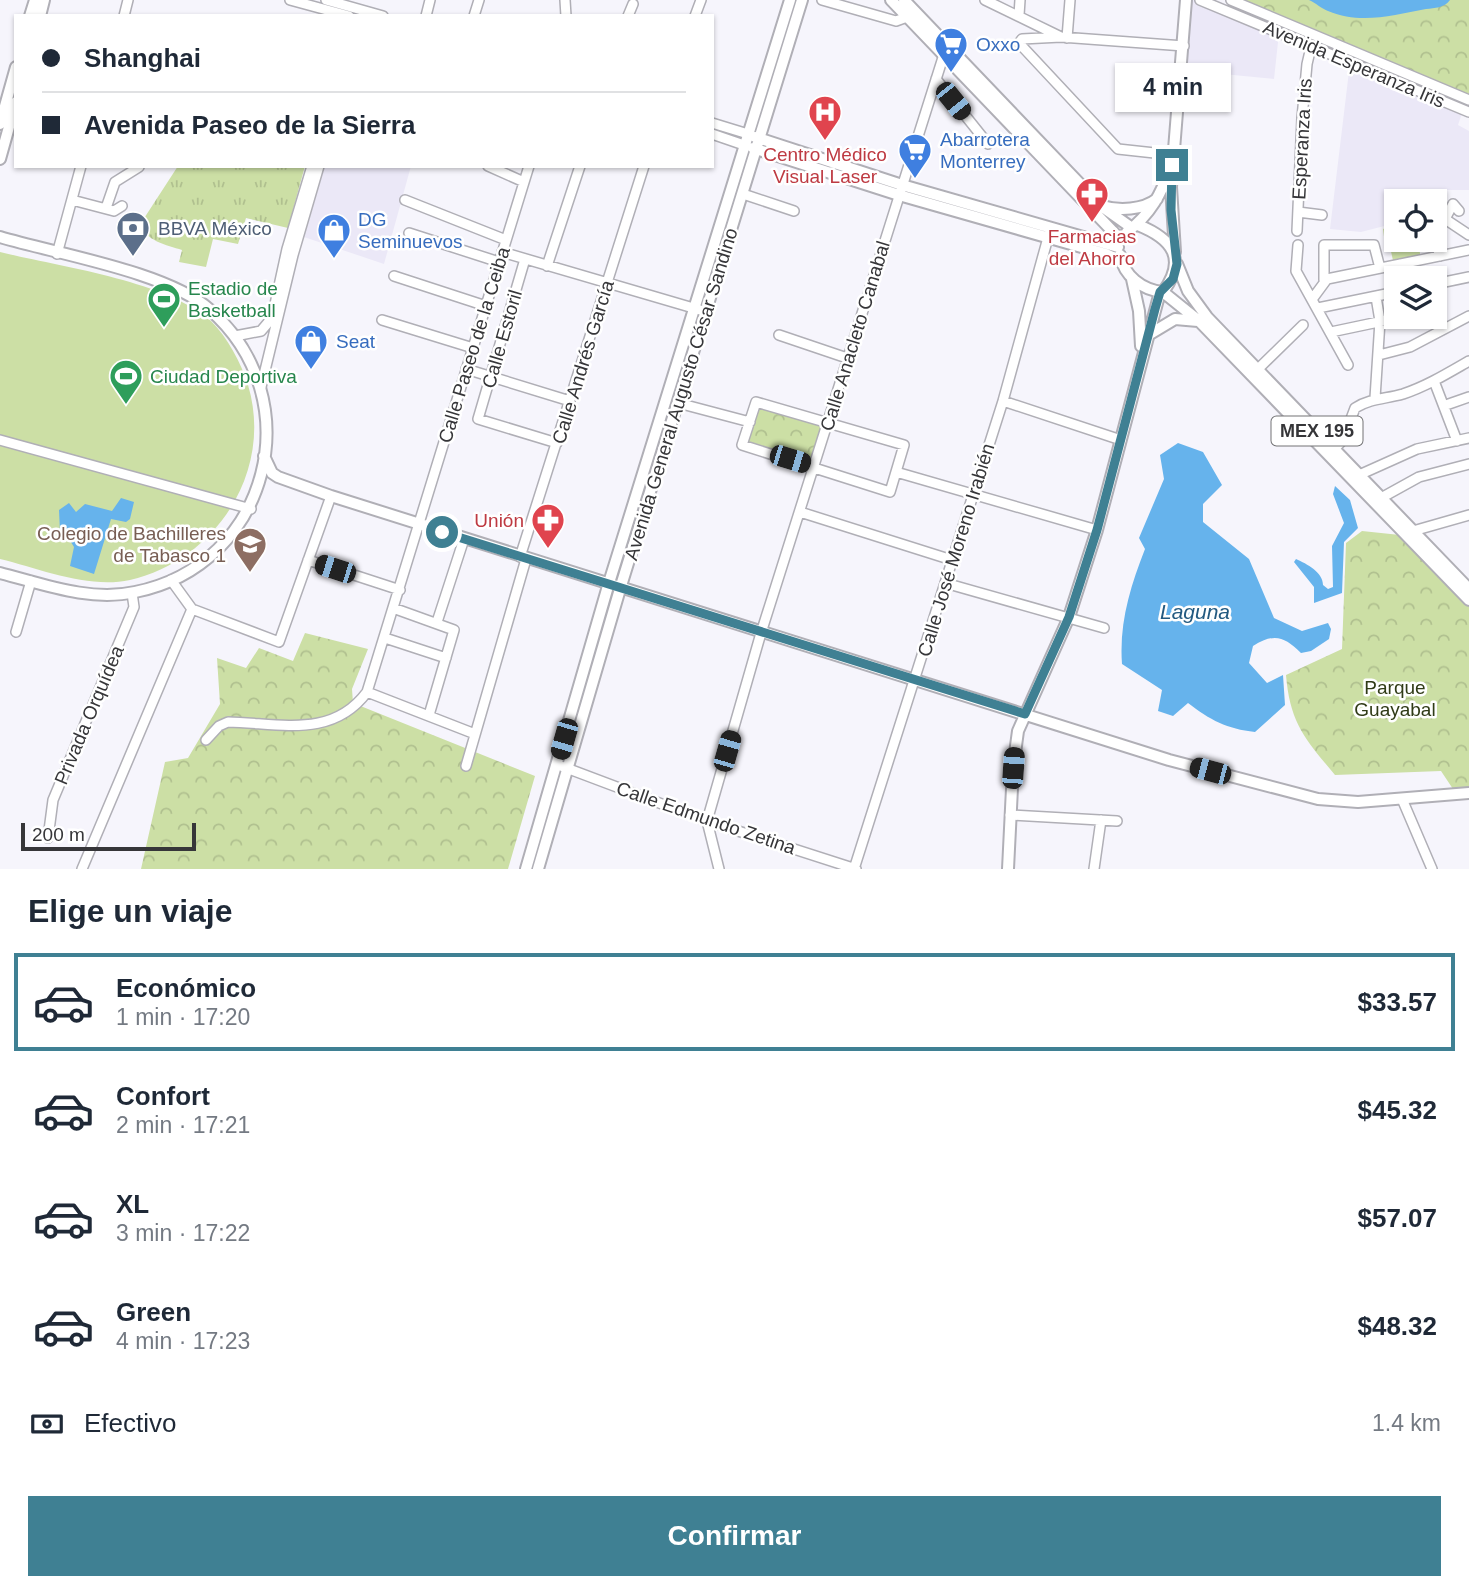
<!DOCTYPE html>
<html lang="es">
<meta charset="utf-8">
<style>
:root{--surface:#fff;--page:#f2f2f3;--text:#1f2937;--muted:#747a83;--line:#e0e1e3;--accent:#3f8093}
body{margin:0;font-family:Helvetica,sans-serif;background:var(--page);color:var(--text);height:100vh;display:flex;flex-direction:column;font-size:26px;white-space:nowrap}
*{box-sizing:border-box;margin:0}
p{font-size:23px;color:var(--muted)}
.icon{flex:none;width:38px;height:38px;fill:none;stroke:currentColor;stroke-width:2;stroke-linecap:round;stroke-linejoin:round}
.map{position:relative;height:869px;overflow:hidden}
.sheet{display:flex;flex-direction:column;background:var(--surface);flex:1}
.sheet>*{flex:none}
.hud{position:absolute;left:14px;top:14px;width:700px;height:154px;border-radius:0px;box-shadow:0 2px 5px #0004;display:grid;align-content:center;height:154px;padding:0 28px;background:var(--surface)}
.controls{position:absolute;left:1384px;top:189px;display:grid;gap:14px}
.controls a{display:grid;place-items:center;width:63px;height:63px;border-radius:0px;background:var(--surface);box-shadow:0 2px 5px #0004;font-size:35px}
.scale{position:absolute;left:21px;bottom:18px;width:175px;box-sizing:border-box;padding-left:7px;border:4px solid #363639;border-top:0;font-size:19px;line-height:24px;white-space:nowrap;color:#363639;-webkit-text-stroke:5px #fff;paint-order:stroke}
.end{position:absolute;width:32px;height:32px;margin:-16px;border:9px solid #3f8093;background:#fff;box-shadow:0 0 0 4px #fff}
.from{border-radius:50%}
.bubble{position:absolute;height:49px;border-radius:0px;background:var(--surface);box-shadow:0 2px 5px #0004;font-size:23px;font-weight:700;line-height:49px;text-align:center}
.car{position:absolute;width:21px;height:42px;margin:-21px -10px;border-radius:9px;box-shadow:0 0 5px 2px #0007;background:linear-gradient(#222 24%,#8ab4d8 0 40%,#222 0 76%,#8ab4d8 0 86%,#222 0)}
.hud b{display:flex;align-items:center;gap:24px;height:66px;font-size:26px}
.hud b+b{border-top:2px solid var(--line)}
.hud i{width:18px;height:18px;background:var(--text)}
ul{padding:0;list-style:none}
li{display:flex;align-items:center;gap:21px;height:98px;margin:0 14px 10px;padding:0 14px;border:4px solid transparent;border-radius:0px}
li div{flex:1}
li b{display:block;font-size:26px}
li em{font-style:normal;font-weight:700}
li.selected{border-color:var(--accent)}
li>.icon{width:63px;height:63px;stroke-width:1.5}
h2{padding:0 28px;font-size:32px;line-height:84px}
.pay{display:flex;align-items:center;gap:18px;height:77px;padding:0 28px;font-size:26px}
.pay p{margin-inline-start:auto}
.cta{display:flex;gap:14px;margin-top:auto;padding:14px 28px}
.cta a{flex:1;height:80px;border-radius:0px;background:var(--accent);color:#fff;font-size:28px;font-weight:700;line-height:80px;text-align:center}
.map>svg:first-child{display:block}
</style>
<div class="map">
<svg width="1469" height="869" viewBox="0 0 1469 869">
<defs>
<pattern id="grass-tufts" width="24" height="20" patternUnits="userSpaceOnUse" patternTransform="scale(1.75)"><rect width="24" height="20" fill="#ccdfa5"/><path d="M3 7l-1-3M5 7V3M7 7l1-3M15 17l-1-3M17 17v-4M19 17l1-3" fill="none" stroke="#b0c08f"/></pattern>
<pattern id="forest-crowns" width="20" height="18" patternUnits="userSpaceOnUse" patternTransform="scale(1.75)"><rect width="20" height="18" fill="#ccdfa5"/><path d="M2 6a3 3 0 1 1 6 0M12 15a3 3 0 1 1 6 0" fill="none" stroke="#b0c08f"/></pattern>
</defs>
<rect width="100%" height="100%" fill="#f6f5fc"/>
<!-- built -->
<path fill="#ebe8f7" d="M1186 0H1200L1279 33 1274 79 1182 70Z
M1350 63 1463 110 1458 125 1469 131V190H1445L1435 202 1396 201V223L1361 232 1330 229Z
M325 166H411L384 264 304 237Z"/>
<!-- grass -->
<path fill="url(#grass-tufts)" d="M178 166H305L288 228 246 218 238 244 213 239 206 267 179 262 182 250C167 245 144 241 141 223Z"/>
<!-- forest -->
<path fill="url(#forest-crowns)" d="M1231 0H1469V100Z
M1396 224V240H1418L1421 260 1394 265 1390 247 1385 244 1383 229Z
M756 402 828 424 814 466 742 445Z
M1362 531 1400 535 1469 607V788L1453 789 1441 771 1335 775C1305 739 1290 723 1286 675L1342 649 1346 543Z
M305 633 368 649 352 689 353 703 535 776 508 869H141L165 762 188 758 220 704 217 658 246 668 259 648 293 661Z"/>
<!-- garden -->
<path fill="#ccdfa5" d="M0 252C60 267 165 280 211 321 228 338 241 363 248 385 274 471 216 560 130 580 88 589 41 569 0 559Z"/>
<!-- water -->
<path fill="#66b3ec" d="M1309 0H1450C1444 8 1435 8 1426 9 1393 15 1361 25 1328 11 1322 9 1316 3 1309 0Z
M1178 443 1203 452 1222 485 1203 504V522L1249 559 1274 618 1302 631 1328 623 1331 629 1329 639 1311 651 1301 653C1284 636 1274 633 1253 646L1249 663 1267 683 1283 675 1285 705 1255 732C1227 729 1210 720 1188 703L1173 716 1158 711 1162 690 1122 664C1119 624 1130 587 1145 549L1139 538 1164 479 1160 455Z
M1335 486 1350 500 1358 528 1344 542 1342 593 1314 603V587L1294 562 1296 559C1307 564 1323 572 1323 585L1328 589 1333 587 1332 546 1344 523 1333 494Z
M121 498 134 502 130 519 126 522 111 519 94 574 70 566 74 547 66 534 60 532 59 510 69 503 76 512 85 504 112 511Z"/>
<g fill="none" stroke-linecap="round" stroke-linejoin="round">
<defs>
<path id="minor" d="M290 0 349 16
M326 0 383 16
M565 0 566 16
M822 0 896 21 907 17
M985 0 1061 37 1184 46
M1200 0 1469 112
M1231 0 1469 100
M1019 15 1020 0
M124 16 128 0
M426 16 430 0
M474 16 479 0
M628 16 633 4
M695 16 701 0
M1061 37 1022 39 1019 43 1118 149 1173 155
M1067 38 1070 0
M936 79 988 144
M712 123 748 134
M712 134 744 145
M488 166 524 182
M743 194 794 211
M72 200 114 211 122 206
M405 200 506 240
M106 208 115 182 139 167
M1459 211 1453 204 1445 219 1469 235
M1298 212 1322 215
M1297 231 1302 118 1307 64 1311 47
M409 233 499 262
M1429 240 1436 245 1440 256
M1298 245 1296 271 1348 365
M502 252 707 312
M57 254 81 166
M525 259 478 419 557 443
M1400 264 1403 278
M547 266 580 166
M394 276 486 306
M1324 280V245H1374L1380 268
M1435 284 1469 277
M1313 298 1327 279 1469 250
M1318 308 1396 292
M382 320 473 348
M1331 332 1402 317
M779 335 847 358
M235 336 261 331 272 318 287 249 312 166
M1379 355 1410 347 1469 316
M466 369 570 401
M1258 369 1303 325
M1434 381 1457 441
M261 387 293 255 319 166
M1375 398 1380 321 1376 297
M1003 401 1121 440
M756 402 904 445 890 492 742 445Z
M678 403 750 422
M1446 405 1469 397
M0 440 251 509
M1334 449 1343 440 1355 408C1371 398 1386 399 1403 394 1427 386 1448 373 1469 361
M896 472 1097 530
M1359 475 1417 449 1469 438
M1381 498 1419 477 1469 464
M800 512 952 560
M1413 531 1469 515
M520 557 644 166
M308 560 400 590
M171 580 192 609
M945 583 1104 628
M393 608 454 630 429 715
M192 609 279 642 331 496
M437 622 464 539
M16 632 31 581
M385 638 446 658
M367 692 475 734
M206 740 219 726 228 722C280 723 332 739 367 692L529 166
M466 766 526 559
M561 766 707 821 856 869
M1402 799 1432 869
M1010 815 1117 821
M48 838 53 800 134 607 132 593
M82 869 192 609
M719 869 707 821 761 633 945 51
M854 869 1003 401 1049 234
M1094 869 1101 820"/>
<path id="major" d="M891 0 1120 239
M904 0 1101 206 1132 228
M30 16 35 0
M40 16 44 0
M0 124 16 67
M755 137 902 185 1118 247
M753 148 899 195 1106 254 1121 261
M0 159 16 102
M1102 206C1119 211 1143 210 1157 199
M1127 232C1151 214 1161 194 1172 165
M0 237C57 254 167 272 209 309 312 398 270 565 135 592 90 602 43 584 0 573
M1175 252 1171 187 1186 0
M1120 255C1124 276 1142 290 1163 292 1187 259 1173 239 1138 225
M1177 264 1188 291 1207 317 1469 589
M1132 279 1139 311 1141 346
M1163 292 1199 321 1469 600
M1150 334 1175 319 1198 321
M264 456 272 473 278 477 331 496 1169 760 1318 799 1358 802 1469 793
M526 869 608 586 790 0
M538 869 620 589 802 0
M1008 869 1013 768 1018 731 1069 617 1097 530 1160 292"/>
</defs>
<!-- minor casing -->
<use href="#minor" stroke="#b0afb6" stroke-width="12"/>
<!-- major casing -->
<use href="#major" stroke="#b0afb6" stroke-width="14"/>
<!-- minor -->
<use href="#minor" stroke="#fff" stroke-width="9"/>
<!-- major -->
<use href="#major" stroke="#fff" stroke-width="10"/>
</g>
<g fill="none" stroke-linecap="round" stroke-linejoin="round">
<!-- route -->
<path stroke="#3f8093" stroke-width="9" d="M442 532 1025 714 1069 617 1097 530 1155 309 1160 292 1173 279 1177 264 1171 210 1172 165"/>
</g>
<!-- icons -->
<defs>
<symbol id="supermarket-pin" viewBox="-11 -11 22 30"><path d="M0 17L-7.5 6A9.5 9.5 0 1 1 7.5 6Z" fill="#3f7fe0" stroke="#fff"/><path d="M-6-5.5h2.5l.6 2H6L4.5 2H-2.5L-4.4-4H-6ZM-1.5 3.2a1.3 1.3 0 1 0 .1 0ZM3 3.2a1.3 1.3 0 1 0 .1 0Z" fill="#fff"/></symbol>
<symbol id="hospital-pin" viewBox="-11 -11 22 30"><path d="M0 17L-7.5 6A9.5 9.5 0 1 1 7.5 6Z" fill="#e0444e" stroke="#fff"/><path d="M-5-5h3v3.5h4V-5h3V5h-3V1.5h-4V5h-3Z" fill="#fff"/></symbol>
<symbol id="pharmacy-pin" viewBox="-11 -11 22 30"><path d="M0 17L-7.5 6A9.5 9.5 0 1 1 7.5 6Z" fill="#e0444e" stroke="#fff"/><path d="M-2-6h4v4h4v4h-4v4h-4v-4h-4v-4h4Z" fill="#fff"/></symbol>
<symbol id="bank-pin" viewBox="-11 -11 22 30"><path d="M0 17L-7.5 6A9.5 9.5 0 1 1 7.5 6Z" fill="#5c6f8a" stroke="#fff"/><path d="M-6-4H6V4H-6ZM0-2.3a2.3 2.3 0 1 0 0 4.6a2.3 2.3 0 1 0 0-4.6Z" fill="#fff"/></symbol>
<symbol id="shop-pin" viewBox="-11 -11 22 30"><path d="M0 17L-7.5 6A9.5 9.5 0 1 1 7.5 6Z" fill="#3f7fe0" stroke="#fff"/><path d="M-5-2.5h2.3a2.7 3.5 0 0 1 5.4 0H5L5.5 6h-11ZM-1.5-2.5h3a1.5 2.3 0 0 0-3 0Z" fill="#fff"/></symbol>
<symbol id="stadium-pin" viewBox="-11 -11 22 30"><path d="M0 17L-7.5 6A9.5 9.5 0 1 1 7.5 6Z" fill="#2e9e5b" stroke="#fff"/><path d="M0-5a6.5 5 0 1 0 0 10a6.5 5 0 1 0 0-10ZM-3.5-1.8h7v3.6h-7Z" fill="#fff"/></symbol>
<symbol id="university-pin" viewBox="-11 -11 22 30"><path d="M0 17L-7.5 6A9.5 9.5 0 1 1 7.5 6Z" fill="#8d6e63" stroke="#fff"/><path d="M0-5L7-2L0 1L-7-2ZM-4 1L0 2.5L4 1V4Q0 6-4 4Z" fill="#fff"/></symbol>
</defs>
<g fill-rule="evenodd">
<use href="#supermarket-pin" x="932" y="25" width="38" height="52"/>
<use href="#hospital-pin" x="806" y="93" width="38" height="52"/>
<use href="#supermarket-pin" x="896" y="131" width="38" height="52"/>
<use href="#pharmacy-pin" x="1073" y="175" width="38" height="52"/>
<use href="#bank-pin" x="114" y="209" width="38" height="52"/>
<use href="#shop-pin" x="315" y="211" width="38" height="52"/>
<use href="#stadium-pin" x="145" y="280" width="38" height="52"/>
<use href="#shop-pin" x="292" y="322" width="38" height="52"/>
<use href="#stadium-pin" x="107" y="357" width="38" height="52"/>
<use href="#pharmacy-pin" x="529" y="501" width="38" height="52"/>
<use href="#university-pin" x="231" y="525" width="38" height="52"/>
</g>
<g text-anchor="middle" dominant-baseline="central" stroke-width="5" stroke-linejoin="round" paint-order="stroke">
<!-- shield labels -->
<rect fill="#fff" stroke="#727274" stroke-width="2" x="1271.5" y="416.5" width="91" height="29" rx="5"/>
<g font-size="18" font-weight="bold" fill="#363639">
<text x="1317" y="431">MEX 195</text>
</g>
<!-- shop labels -->
<g font-size="19" fill="#366cbe" stroke="#fff" text-anchor="start">
<text x="976" y="44">Oxxo</text>
<text x="940" y="139">Abarrotera<tspan x="940" dy="22">Monterrey</tspan></text>
<text x="358" y="219">DG<tspan x="358" dy="22">Seminuevos</tspan></text>
<text x="336" y="341">Seat</text>
</g>
<!-- street labels -->
<g font-size="19" fill="#363639" stroke="#fff">
<text transform="translate(1354 64) rotate(23)">Avenida Esperanza Iris</text>
<text transform="translate(1302 139) rotate(-87)">Esperanza Iris</text>
<text transform="translate(855 336) rotate(-73)">Calle Anacleto Canabal</text>
<text transform="translate(502 339) rotate(-74)">Calle Estoril</text>
<text transform="translate(474 345) rotate(-73)">Calle Paseo de la Ceiba</text>
<text transform="translate(583 362) rotate(-73)">Calle Andrés García</text>
<text transform="translate(681 394) rotate(-73)">Avenida General Augusto César Sandino</text>
<text transform="translate(956 550) rotate(-73)">Calle José Moreno Irabién</text>
<text transform="translate(89 715) rotate(-67)">Privada Orquídea</text>
<text transform="translate(706 818) rotate(19)">Calle Edmundo Zetina</text>
</g>
<!-- health labels -->
<g font-size="19" fill="#be3a42" stroke="#fff">
<text x="825" y="154">Centro Médico<tspan x="825" dy="22">Visual Laser</tspan></text>
<text x="1092" y="236">Farmacias<tspan x="1092" dy="22">del Ahorro</tspan></text>
<text x="524" y="520" text-anchor="end">Unión</text>
</g>
<!-- service labels -->
<g font-size="19" fill="#4e5e75" stroke="#fff" text-anchor="start">
<text x="158" y="228">BBVA México</text>
</g>
<!-- leisure labels -->
<g font-size="19" fill="#27864d" stroke="#fff" text-anchor="start">
<text x="188" y="288">Estadio de<tspan x="188" dy="22">Basketball</tspan></text>
<text x="150" y="376">Ciudad Deportiva</text>
</g>
<!-- education labels -->
<g font-size="19" fill="#785e54" stroke="#fff" text-anchor="end">
<text x="226" y="533">Colegio de Bachilleres<tspan x="226" dy="22">de Tabasco 1</tspan></text>
</g>
<!-- park labels -->
<g font-size="19" fill="#303b17" stroke="#fff">
<text x="1395" y="687">Parque<tspan x="1395" dy="22">Guayabal</tspan></text>
</g>
<!-- water labels -->
<g font-size="21" font-style="italic" fill="#235a81" stroke="#fff">
<text x="1195" y="611">Laguna</text>
</g>
</g>
</svg>
<div class="controls">
<a><svg class="icon" aria-label="locate" viewBox="0 0 24 24"><circle cx="12" cy="12" r="6"/><path d="M12 2v4M12 18v4M2 12h4M18 12h4"/></svg></a>
<a><svg class="icon" aria-label="layers" viewBox="0 0 24 24"><path d="M12 4l9 5-9 5-9-5zM3 14l9 5 9-5"/></svg></a>
</div>
<div class="scale">200 m</div>
<i class="end from" style="left:442px;top:532px"></i>
<i class="end" style="left:1172px;top:165px"></i>
<div class="bubble" style="left:1115px;top:63px;width:116px">4 min</div>
<i class="car" style="left:953px;top:101px;rotate:141deg"></i>
<i class="car" style="left:790px;top:459px;rotate:107deg"></i>
<i class="car" style="left:335px;top:569px;rotate:288deg"></i>
<i class="car" style="left:564px;top:739px;rotate:196deg"></i>
<i class="car" style="left:727px;top:751px;rotate:16deg"></i>
<i class="car" style="left:1013px;top:768px;rotate:4deg"></i>
<i class="car" style="left:1210px;top:771px;rotate:285deg"></i>
<div class="hud">
<b><i class="from"></i>Shanghai</b>
<b><i></i>Avenida Paseo de la Sierra</b>
</div>
</div>
<section class="sheet">
<h2>Elige un viaje</h2>
<ul>
<li class="selected"><svg class="icon" aria-label="car" viewBox="0 0 24 24"><path d="M5 17H2v-5l4-1 3-4h7l3 4 3 1v5h-3M9 17h6M6 11h13"/><circle cx="7" cy="17" r="2"/><circle cx="17" cy="17" r="2"/></svg><div><b>Económico</b><p>1 min · 17:20</p></div><em>$33.57</em></li>
<li><svg class="icon" aria-label="car" viewBox="0 0 24 24"><path d="M5 17H2v-5l4-1 3-4h7l3 4 3 1v5h-3M9 17h6M6 11h13"/><circle cx="7" cy="17" r="2"/><circle cx="17" cy="17" r="2"/></svg><div><b>Confort</b><p>2 min · 17:21</p></div><em>$45.32</em></li>
<li><svg class="icon" aria-label="car" viewBox="0 0 24 24"><path d="M5 17H2v-5l4-1 3-4h7l3 4 3 1v5h-3M9 17h6M6 11h13"/><circle cx="7" cy="17" r="2"/><circle cx="17" cy="17" r="2"/></svg><div><b>XL</b><p>3 min · 17:22</p></div><em>$57.07</em></li>
<li><svg class="icon" aria-label="car" viewBox="0 0 24 24"><path d="M5 17H2v-5l4-1 3-4h7l3 4 3 1v5h-3M9 17h6M6 11h13"/><circle cx="7" cy="17" r="2"/><circle cx="17" cy="17" r="2"/></svg><div><b>Green</b><p>4 min · 17:23</p></div><em>$48.32</em></li>
</ul>
<div class="pay"><svg class="icon" aria-label="cash" viewBox="0 0 24 24"><path d="M3 7h18v10H3z"/><circle cx="12" cy="12" r="2"/></svg>Efectivo<p>1.4 km</p></div>
<div class="cta"><a>Confirmar</a></div>
</section>
